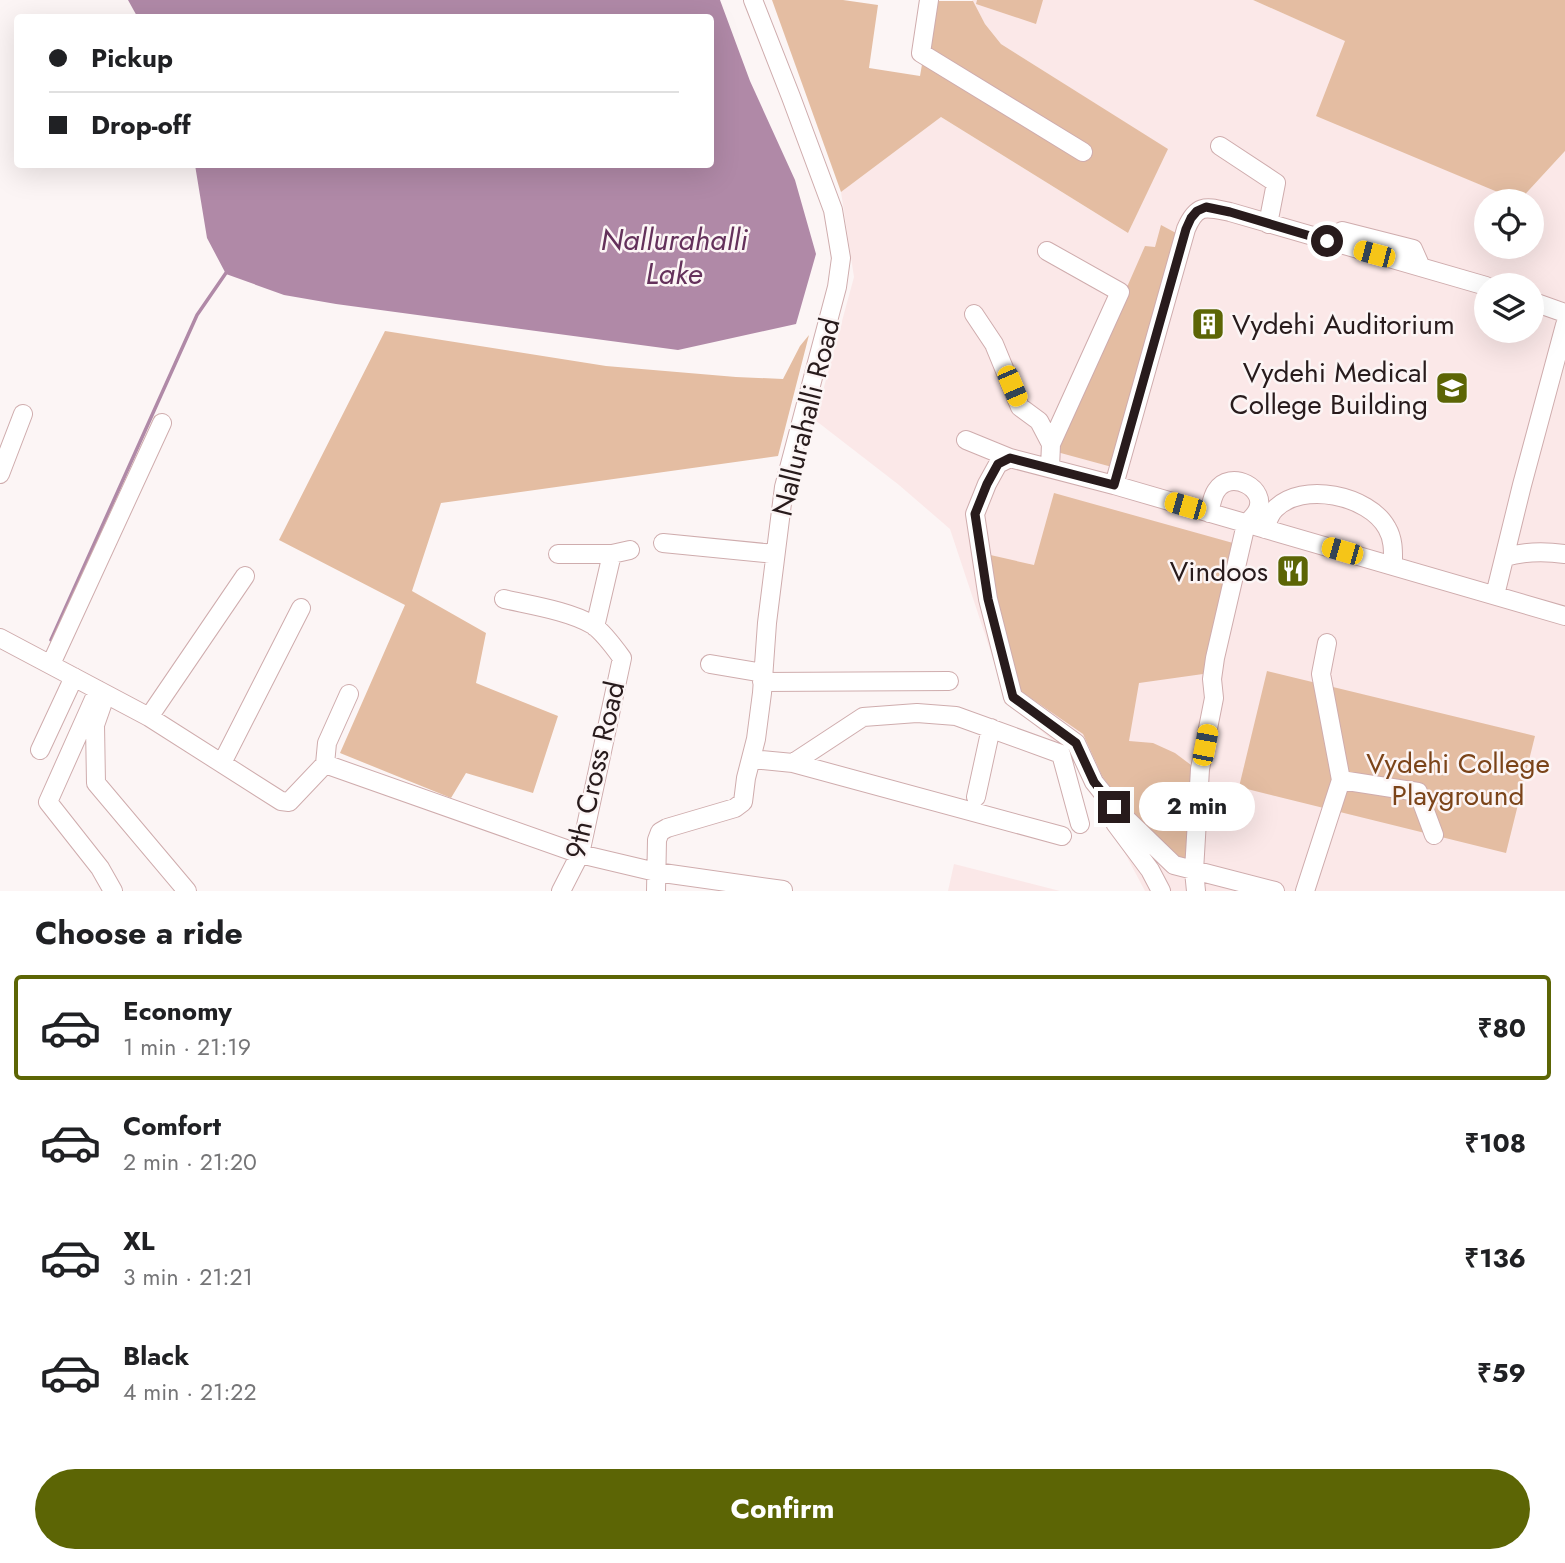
<!DOCTYPE html>
<meta charset="utf-8">
<style>
:root{--surface:#fff;--page:#f6f6f6;--text:#202124;--muted:#757577;--line:#e0e0e0;--accent:#5c6505}
body{margin:0;font-family:Jost,sans-serif;background:var(--page);color:var(--text);height:100vh;display:flex;flex-direction:column;font-size:26px;white-space:nowrap}
*{box-sizing:border-box;margin:0}
p{font-size:23px;color:var(--muted)}
.icon{flex:none;width:38px;height:38px;fill:none;stroke:currentColor;stroke-width:2;stroke-linecap:round;stroke-linejoin:round}
.map{position:relative;height:891px;overflow:hidden}
.side{display:flex;flex-direction:column;background:var(--surface);flex:1}
.side>*{flex:none}
.hud{position:absolute;left:14px;top:14px;width:700px;height:154px;border-radius:7px;box-shadow:0 7px 28px #0002;display:grid;align-content:center;height:154px;padding:0 35px;background:var(--surface)}
.controls{position:absolute;left:1474px;top:189px;display:grid;gap:14px}
.controls a{display:grid;place-items:center;width:70px;height:70px;border-radius:50%;background:var(--surface);box-shadow:0 7px 28px #0002;font-size:35px}
.end{position:absolute;width:32px;height:32px;margin:-16px;border:9px solid #281b1c;background:#fff;box-shadow:0 0 0 4px #fff}
.from{border-radius:50%}
.bubble{position:absolute;height:49px;border-radius:24px;background:var(--surface);box-shadow:0 7px 28px #0002;font-size:23px;font-weight:700;line-height:49px;text-align:center}
.car{position:absolute;width:21px;height:42px;margin:-21px -10px;border-radius:9px;box-shadow:0 0 5px 2px #0007;background:linear-gradient(#f5c518 24%,#345 0 40%,#f5c518 0 76%,#345 0 86%,#f5c518 0)}
.hud b{display:flex;align-items:center;gap:24px;height:66px;font-size:26px}
.hud b+b{border-top:2px solid var(--line)}
.hud i{width:18px;height:18px;background:var(--text)}
ul{padding:0;list-style:none}
li{display:flex;align-items:center;gap:21px;height:105px;margin:0 14px 10px;padding:0 21px;border:4px solid transparent;border-radius:7px}
li div{flex:1}
li b{display:block;font-size:26px}
li em{font-style:normal;font-weight:700}
li.active{border-color:var(--accent)}
li>.icon{width:63px;height:63px;stroke-width:1.5}
h2{padding:0 35px;font-size:32px;line-height:84px}
.cta{display:flex;gap:14px;margin-top:auto;padding:14px 35px}
.cta a{flex:1;height:80px;border-radius:42px;background:var(--accent);color:#fff;font-size:28px;font-weight:700;line-height:80px;text-align:center}
.map>svg:first-child{display:block}
</style>
<div class="map">
<svg width="1565" height="891" viewBox="0 0 1565 891">
<rect width="100%" height="100%" fill="#fcf5f5"/>
<!-- built -->
<path fill="#fbe8e8" fill-rule="evenodd" d="M972 0H1253L1346 41 1317 115 1519 201 1565 151V891H1145L1076 761 1007 701 950 529 899 485 815 420 854 277 841 192 941 117 1128 233 1167 149 1001 44 985 24ZM1486 201H1531V247H1486ZM1486 285H1531V331H1486Z
M954 864 1060 891H948Z"/>
<!-- green -->
<path fill="#e4bda2" d="M772 0H843L878 5 869 68 920 76 933 1H973L985 24 1001 44 1168 149 1128 233 941 117 841 192Z
M977 0H1043L1036 24 976 4Z
M1253 0H1565V151L1519 201 1316 116 1345 41Z
M1161 225 1176 233 1112 467 1057 452 1059 442 1145 246 1155 247Z
M385 331 606 366 736 377 783 379 800 346 809 335 778 456 441 503 412 591 486 633 476 683 558 716 533 793 466 773 451 798 340 753 405 605 279 540Z
M1054 493 1233 543 1203 674 1139 683 1129 741 1153 743 1175 753 1195 768 1189 858 1179 860 1122 803 1102 776 1083 734 1019 690 986 554 1034 565Z
M1267 671 1535 736 1506 853 1239 787Z"/>
<!-- water -->
<path fill="#b089a7" d="M128 0H720L750 81 795 180 816 254 796 324 678 350 336 304 284 295 226 274 207 238 195 165 710 164V18H138Z"/>
<g fill="none" stroke-linecap="round" stroke-linejoin="round">
<!-- stream -->
<path stroke="#b089a7" stroke-width="3.5" d="M51 640 197 315 228 270"/>
<defs>
<path id="minor" d="M929 0 921 53 1083 152
M1220 146 1276 183 1268 224
M1327 241 1342 231 1413 249 1421 267
M1047 251 1120 292 1051 444 1050 468
M1531 301 1565 313
M974 314 994 344 1020 407 1039 421 1051 444
M966 440 1010 458
M0 474 23 414
M1114 485 1186 229C1197 203 1206 207 1230 212L1486 286
M1265 529C1268 521 1269 515 1275 509 1302 481 1369 495 1387 528 1394 540 1393 553 1393 565
M663 543 775 554
M558 554H612
M1505 557C1526 551 1544 551 1565 554
M1495 595 1522 485 1565 325
M504 599C530 605 570 611 593 625 604 633 614 647 622 658L580 854 561 891
M595 627 612 554 630 550
M0 638 149 717 281 801 289 802 325 764 580 854 656 872 783 890
M51 664 162 423
M710 664 763 673
M762 682 949 681
M98 690 48 802 100 868 113 891
M102 705 95 725 96 783 187 891
M149 717 245 576
M40 750 74 677
M751 759 793 763 1062 836
M222 763 301 608
M793 763 863 717 917 713 956 716 1061 754 1080 824
M325 764 327 743 349 694
M1341 780 1418 792 1434 835
M976 797 991 728
M1114 807 1174 865 1275 891
M656 891 657 840 660 832 667 828 735 808 743 802 746 778 756 739 762 693 767 623 784 487 837 287 841 258 833 210 791 97 753 0
M1161 891 1150 870 1115 823 1114 807 1094 782 1076 743 1013 697 988 599 975 514 987 484 998 464 1010 458 1114 485 1565 616
M1196 891 1194 871 1200 769 1214 698 1212 679 1215 658 1246 524C1250 520 1255 515 1257 511 1269 489 1230 468 1216 491 1212 497 1211 506 1209 513
M1305 891 1341 780 1321 674 1327 643"/>
</defs>
<!-- minor casing -->
<use href="#minor" stroke="#cfacad" stroke-width="20"/>
<!-- minor -->
<use href="#minor" stroke="#fff" stroke-width="18"/>
</g>
<g fill="none" stroke-linecap="round" stroke-linejoin="round">
<!-- route -->
<path stroke="#281b1c" stroke-width="9" d="M1114 807 1094 782 1076 743 1013 697 988 599 975 514 987 484 998 464 1010 458 1114 485 1186 229 1191 218 1197 211 1206 207 1230 212 1327 241"/>
</g>
<!-- icons -->
<defs>
<symbol id="building-square" viewBox="-11 -11 22 22"><rect x="-9" y="-9" width="18" height="18" rx="4" fill="#5c6505" stroke="#fcf5f5"/><path d="M-4-6H4V6H1V3H-1V6H-4ZM-2.5-4.3h1.7v1.8h-1.7ZM.8-4.3h1.7v1.8H.8ZM-2.5-1h1.7V.8h-1.7ZM.8-1h1.7V.8H.8Z" fill="#fff"/></symbol>
<symbol id="university-square" viewBox="-11 -11 22 22"><rect x="-9" y="-9" width="18" height="18" rx="4" fill="#5c6505" stroke="#fcf5f5"/><path d="M0-5L7-2L0 1L-7-2ZM-4 1L0 2.5L4 1V4Q0 6-4 4Z" fill="#fff"/></symbol>
<symbol id="restaurant-square" viewBox="-11 -11 22 22"><rect x="-9" y="-9" width="18" height="18" rx="4" fill="#5c6505" stroke="#fcf5f5"/><path d="M-5-6h1v4h1v-4h1v4h1v-4h1v5L-1.5 .5V6h-2V.5L-5-1ZM5-6V6H3V1.5H1.5Q1.5-4 5-6Z" fill="#fff"/></symbol>
</defs>
<g fill-rule="evenodd">
<use href="#building-square" x="1189" y="305" width="38" height="38"/>
<use href="#university-square" x="1433" y="369" width="38" height="38"/>
<use href="#restaurant-square" x="1274" y="552" width="38" height="38"/>
</g>
<g text-anchor="middle" dominant-baseline="central" stroke-width="5" stroke-linejoin="round" paint-order="stroke">
<!-- poi labels -->
<g font-size="28" fill="#281b1c" stroke="#fcf5f5" text-anchor="end">
<text x="1232" y="324" text-anchor="start">Vydehi Auditorium</text>
<text x="1428" y="372">Vydehi Medical<tspan x="1428" dy="32">College Building</tspan></text>
<text x="1268" y="571">Vindoos</text>
</g>
<!-- street labels -->
<g font-size="28" fill="#281b1c" stroke="#fcf5f5">
<text transform="translate(806 417) rotate(-76)">Nallurahalli Road</text>
<text transform="translate(595 770) rotate(-77)">9th Cross Road</text>
</g>
<!-- park labels -->
<g font-size="28" fill="#7b4419" stroke="#fcf5f5">
<text x="1458" y="763">Vydehi College<tspan x="1458" dy="32">Playground</tspan></text>
</g>
<!-- water labels -->
<g font-size="30" font-style="italic" fill="#64315b" stroke="#fcf5f5">
<text x="674" y="239">Nallurahalli<tspan x="674" dy="34">Lake</tspan></text>
</g>
</g>
</svg>
<div class="controls">
<a><svg class="icon" aria-label="locate" viewBox="0 0 24 24"><circle cx="12" cy="12" r="6"/><path d="M12 2v4M12 18v4M2 12h4M18 12h4"/></svg></a>
<a><svg class="icon" aria-label="layers" viewBox="0 0 24 24"><path d="M12 4l9 5-9 5-9-5zM3 14l9 5 9-5"/></svg></a>
</div>
<i class="end from" style="left:1327px;top:241px"></i>
<i class="end" style="left:1114px;top:807px"></i>
<div class="bubble" style="left:1139px;top:782px;width:116px">2 min</div>
<i class="car" style="left:1374px;top:254px;rotate:285deg"></i>
<i class="car" style="left:1012px;top:386px;rotate:157deg"></i>
<i class="car" style="left:1185px;top:506px;rotate:286deg"></i>
<i class="car" style="left:1342px;top:551px;rotate:286deg"></i>
<i class="car" style="left:1205px;top:745px;rotate:11deg"></i>
<div class="hud">
<b><i class="from"></i>Pickup</b>
<b><i></i>Drop-off</b>
</div>
</div>
<section class="side">
<h2>Choose a ride</h2>
<ul>
<li class="active"><svg class="icon" aria-label="car" viewBox="0 0 24 24"><path d="M5 17H2v-5l4-1 3-4h7l3 4 3 1v5h-3M9 17h6M6 11h13"/><circle cx="7" cy="17" r="2"/><circle cx="17" cy="17" r="2"/></svg><div><b>Economy</b><p>1 min · 21:19</p></div><em>₹80</em></li>
<li><svg class="icon" aria-label="car" viewBox="0 0 24 24"><path d="M5 17H2v-5l4-1 3-4h7l3 4 3 1v5h-3M9 17h6M6 11h13"/><circle cx="7" cy="17" r="2"/><circle cx="17" cy="17" r="2"/></svg><div><b>Comfort</b><p>2 min · 21:20</p></div><em>₹108</em></li>
<li><svg class="icon" aria-label="car" viewBox="0 0 24 24"><path d="M5 17H2v-5l4-1 3-4h7l3 4 3 1v5h-3M9 17h6M6 11h13"/><circle cx="7" cy="17" r="2"/><circle cx="17" cy="17" r="2"/></svg><div><b>XL</b><p>3 min · 21:21</p></div><em>₹136</em></li>
<li><svg class="icon" aria-label="car" viewBox="0 0 24 24"><path d="M5 17H2v-5l4-1 3-4h7l3 4 3 1v5h-3M9 17h6M6 11h13"/><circle cx="7" cy="17" r="2"/><circle cx="17" cy="17" r="2"/></svg><div><b>Black</b><p>4 min · 21:22</p></div><em>₹59</em></li>
</ul>
<div class="cta"><a>Confirm</a></div>
</section>
